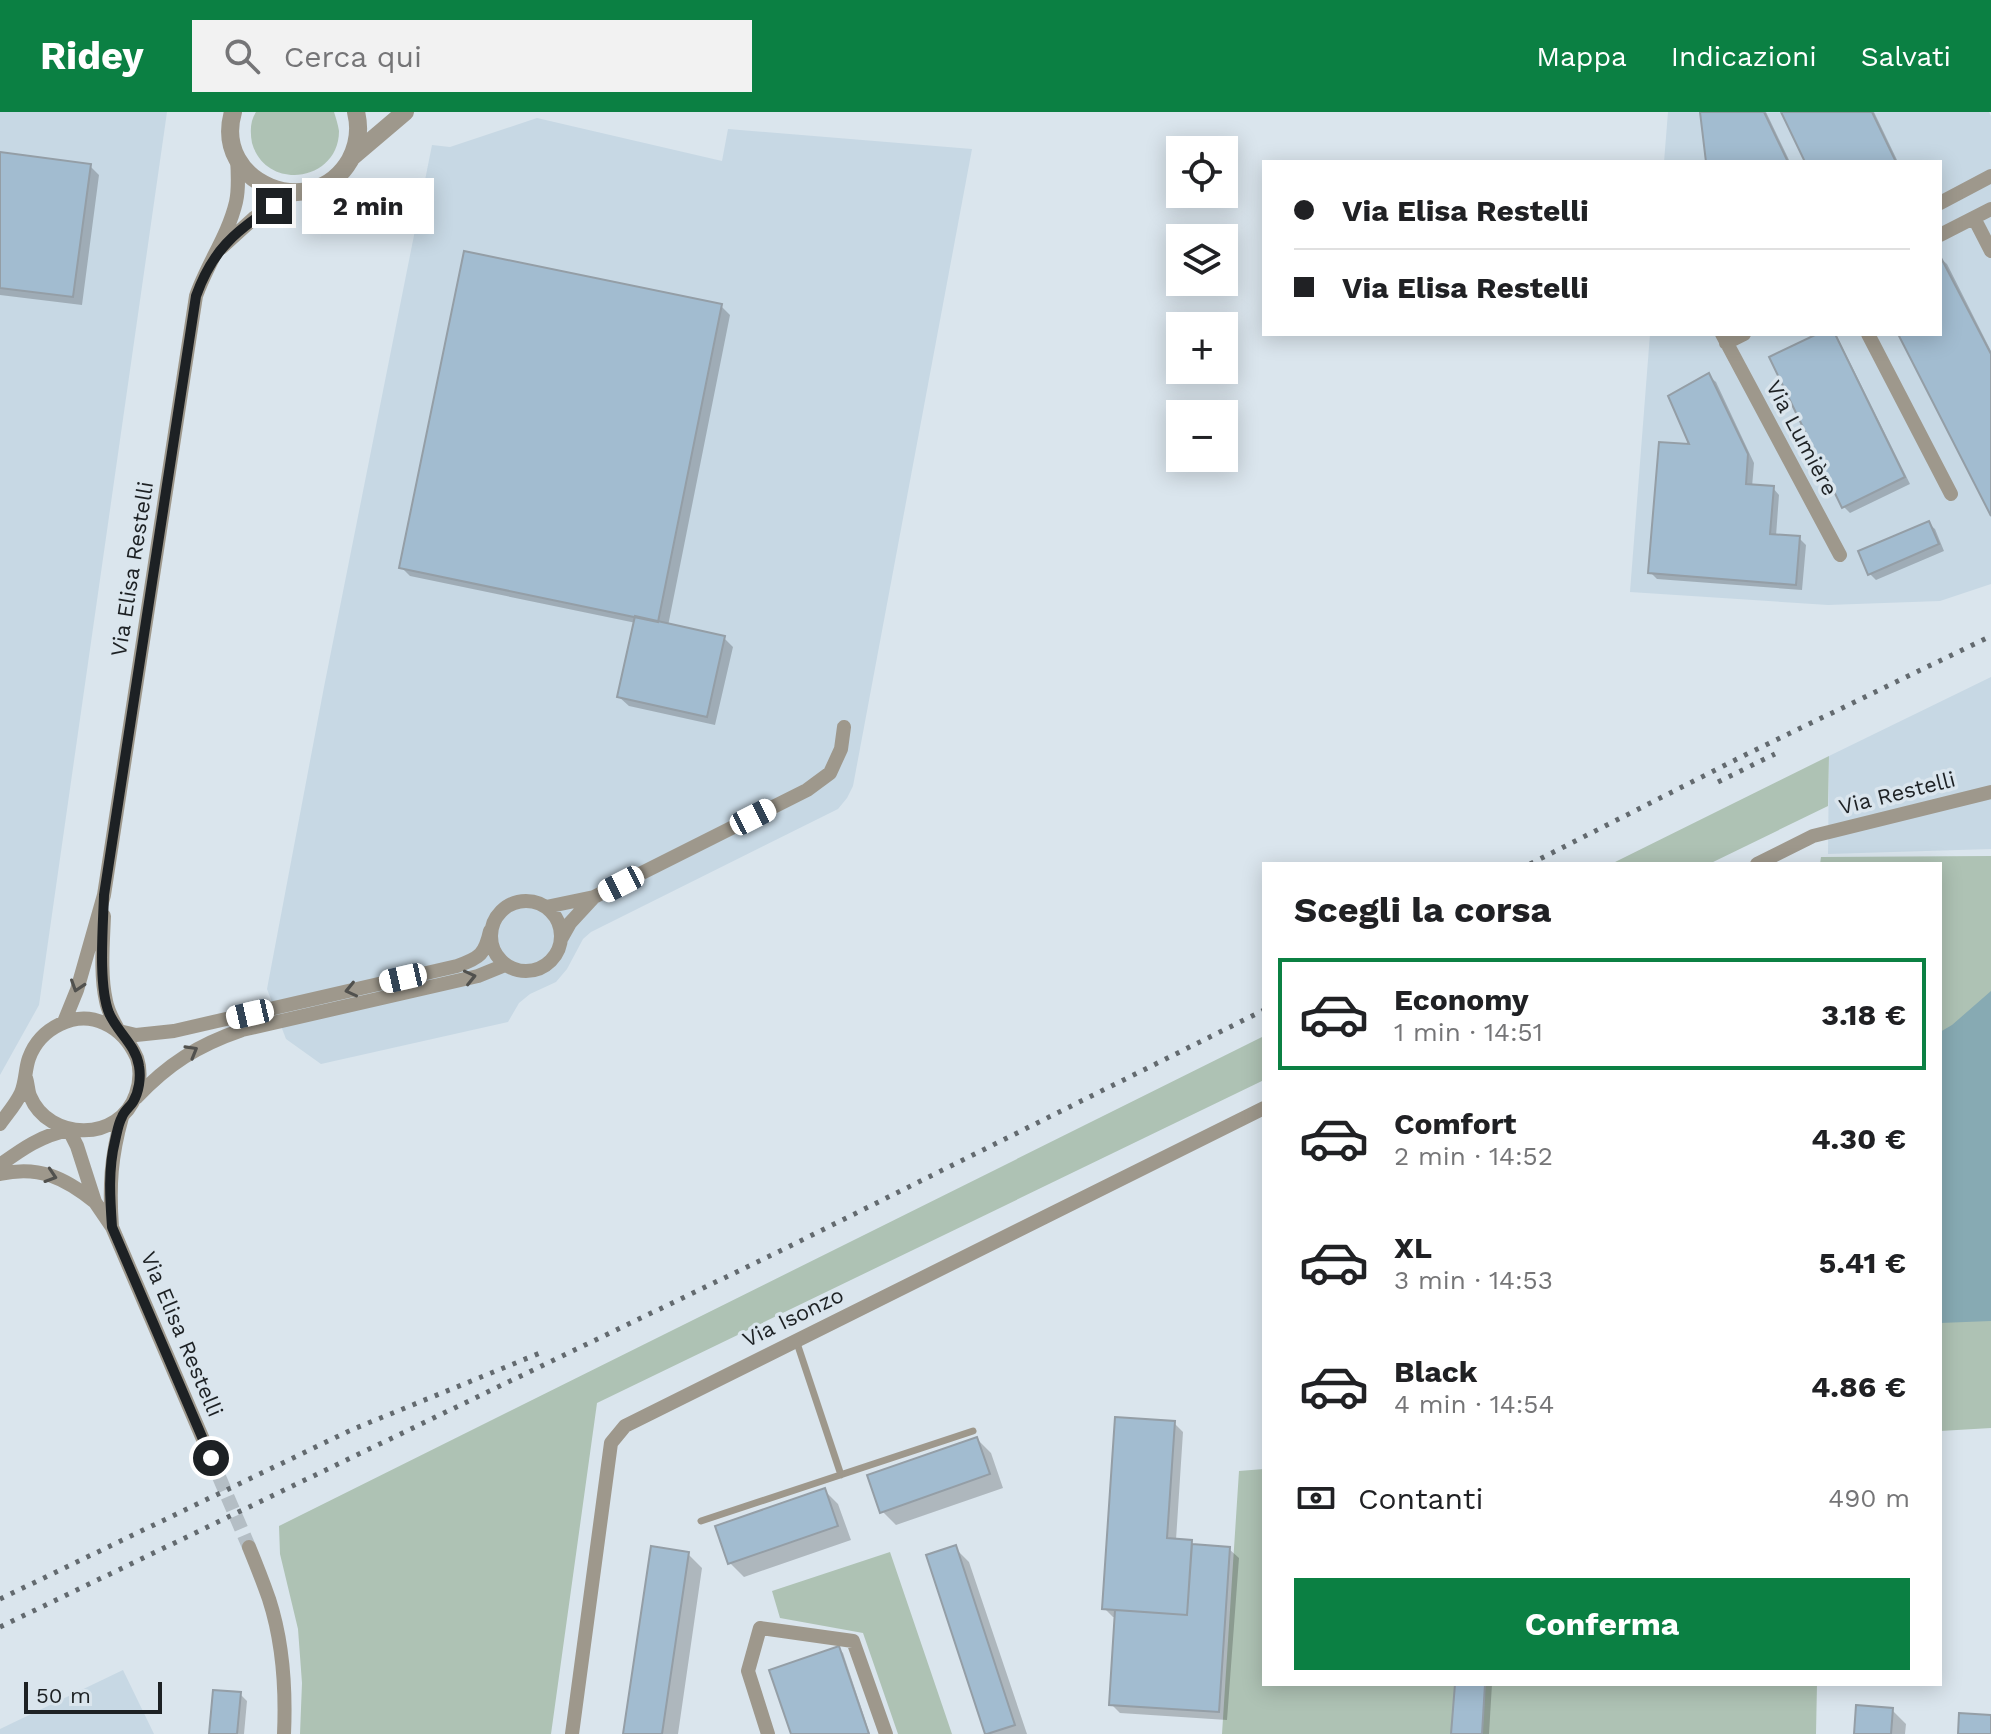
<!DOCTYPE html>
<html lang="it">
<meta charset="utf-8">
<style>
:root{--surface:#fff;--page:#f2f2f2;--text:#202124;--muted:#757577;--line:#e0e0e0;--accent:#0b8043}
body{margin:0;font-family:"Work Sans",sans-serif;background:var(--page);color:var(--text);height:100vh;display:flex;flex-direction:column;font-size:30px;white-space:nowrap}
*{box-sizing:border-box;margin:0}
p{font-size:26px;color:var(--muted)}
.icon{flex:none;width:44px;height:44px;fill:none;stroke:currentColor;stroke-width:2;stroke-linecap:round;stroke-linejoin:round}
.map{position:relative;flex:1;overflow:hidden}
.panel{position:absolute;left:1262px;top:750px;width:680px;height:824px;display:flex;flex-direction:column;background:var(--surface);border-radius:0px;box-shadow:0 4px 20px #0003}
.panel>*{flex:none}
.banner{position:absolute;left:1262px;top:48px;width:680px;height:176px;border-radius:0px;box-shadow:0 4px 20px #0003;display:grid;align-content:center;height:176px;padding:0 32px;background:var(--surface)}
.fabs{position:absolute;left:1166px;top:24px;display:grid;gap:16px}
.fabs a{display:grid;place-items:center;width:72px;height:72px;border-radius:0px;background:var(--surface);box-shadow:0 4px 20px #0003;font-size:40px}
.scale{position:absolute;left:24px;bottom:20px;width:138px;box-sizing:border-box;padding-left:8px;border:4px solid #1d2124;border-top:0;font-size:22px;line-height:28px;white-space:nowrap;color:#1d2124;-webkit-text-stroke:6px #dae5ed;paint-order:stroke}
.end{position:absolute;width:36px;height:36px;margin:-18px;border:10px solid #1d2124;background:#fff;box-shadow:0 0 0 4px #fff}
.from{border-radius:50%}
.bubble{position:absolute;height:56px;border-radius:0px;background:var(--surface);box-shadow:0 4px 20px #0003;font-size:26px;font-weight:700;line-height:56px;text-align:center}
.car{position:absolute;width:24px;height:48px;margin:-24px -12px;border-radius:10px;box-shadow:0 0 6px 2px #0007;background:linear-gradient(#fff 24%,#345 0 40%,#fff 0 76%,#345 0 86%,#fff 0)}
.banner b{display:flex;align-items:center;gap:28px;height:76px;font-size:30px}
.banner b+b{border-top:2px solid var(--line)}
.banner i{width:20px;height:20px;background:var(--text)}
ul{padding:0;list-style:none}
li{display:flex;align-items:center;gap:24px;height:112px;margin:0 16px 12px;padding:0 16px;border:4px solid transparent;border-radius:0px}
li div{flex:1}
li b{display:block;font-size:30px}
li em{font-style:normal;font-weight:700}
li.current{border-color:var(--accent)}
li>.icon{width:72px;height:72px;stroke-width:1.5}
h2{padding:0 32px;font-size:36px;line-height:96px}
.pay{display:flex;align-items:center;gap:20px;height:88px;padding:0 32px;font-size:30px}
.pay p{margin-inline-start:auto}
.primary-button{display:flex;gap:16px;margin-top:auto;padding:16px 32px}
.primary-button a{flex:1;height:92px;border-radius:0px;background:var(--accent);color:#fff;font-size:32px;font-weight:700;line-height:92px;text-align:center}
header{display:flex;align-items:center;gap:48px;box-sizing:border-box;height:112px;padding:0 40px;background:var(--accent);color:#fff}
header strong{font-size:38px}
nav{display:flex;gap:44px;margin-inline-start:auto;font-size:28px}
.search{width:560px;height:72px;background:var(--page);display:flex;align-items:center;gap:20px;box-sizing:border-box;padding:0 28px;border-radius:0px;color:var(--muted);font-size:30px}
.map>svg:first-child{display:block}
</style>
<header>
<strong>Ridey</strong>
<div class="search"><svg class="icon" aria-label="search" viewBox="0 0 24 24"><circle cx="10" cy="10" r="6"/><path d="M15 15l6 6"/></svg>Cerca qui</div>
<nav><a>Mappa</a><a>Indicazioni</a><a>Salvati</a></nav>
</header>
<div class="map">
<svg width="1991" height="1622" viewBox="0 0 1991 1622">
<rect width="100%" height="100%" fill="#dae5ed"/>
<!-- built -->
<path fill="#c7d8e4" d="M0 0H167L39 893 0 963Z
M1668 0H1989L1991 4V472L1940 489 1828 493 1630 480 1650 222H1940V50H1664Z
M537 6 722 49 728 17 972 37 853 674 847 686 838 697 591 820 583 827 567 857 556 870 530 882 519 891 508 910 321 952 286 927 267 877 324 575 432 33 450 35Z
M1991 565V737L1828 742 1829 644Z
M123 1558 154 1622H0V1617Z"/>
<!-- green -->
<path fill="#aec2b4" d="M256 0H334C336 6 338 13 339 19 339 70 266 80 252 31 250 20 250 9 256 0Z
M1829 644 1828 694 1709 752H1611Z
M1991 744V1316L1940 1319V752H1820L1821 745Z
M1264 924V968L597 1291 551 1622H300L302 1571 298 1517 280 1442 279 1414Z
M1264 1357V1572H1817L1816 1622H1222L1239 1359Z
M890 1440 952 1622H898L863 1521 780 1506 772 1479Z"/>
<!-- water -->
<path fill="#87aab3" d="M1991 879V1209L1940 1211V920L1952 913Z"/>
<!-- shadow -->
<path fill="#0003" d="M1702 0H1766L1790 50H1708Z
M1784 0H1874L1898 50H1808Z
M0 42 90 54 99 63 82 193 0 183Z
M1940 146 1947 152 1991 239V400L1900 222H1940Z
M721 194 730 203 668 514 724 526 733 535 715 613 629 594 619 585 636 511 410 464 401 455Z
M1822 222H1835L1837 224 1910 372 1850 401 1844 395Z
M1709 264 1716 270 1754 351 1752 375 1773 376 1779 383 1776 424 1799 426 1806 433 1802 478 1657 467 1650 460 1692 335Z
M1928 411 1935 417 1944 439 1876 468 1870 462Z
M1174 1311 1183 1320 1176 1428 1191 1430 1196 1434 1229 1437 1239 1446 1227 1608 1120 1601 1111 1592 1117 1505H1113L1104 1496Z
M977 1327 991 1341 1003 1376 896 1413 882 1399Z
M824 1378 838 1392 851 1428 744 1465 730 1451Z
M955 1436 969 1450 1027 1622H987Z
M688 1442 702 1456 678 1622H625Z
M839 1537 843 1541 870 1622H793Z
M1457 1572H1492L1489 1622H1453Z
M240 1582 247 1589 244 1622H211Z
M1892 1598 1906 1612 1905 1622H1856Z"/>
<!-- building -->
<path fill="#a2bcd0" stroke="#949ea6" stroke-width="2" d="M1700 0H1764L1788 50H1706Z
M1781 0H1872L1896 50H1805Z
M0 40 91 52 73 185 0 176Z
M464 139 722 192 658 510 399 456Z
M1940 144 1991 242V404L1898 222H1940Z
M1817 222H1835L1905 365 1842 396 1769 245Z
M1709 261 1748 342 1746 372 1774 374 1770 422 1800 424 1796 473 1648 461 1659 330 1689 332 1668 284Z
M1929 409 1939 432 1868 463 1858 439Z
M635 504 725 524 707 605 617 585Z
M1115 1305 1175 1309 1167 1426 1192 1428 1187 1503 1102 1497Z
M977 1325 990 1362 880 1401 867 1363Z
M825 1376 838 1414 728 1452 715 1414Z
M1192 1432 1230 1435 1219 1600 1109 1593 1115 1498 1187 1503Z
M956 1433 1015 1613 987 1622H985L926 1443Z
M651 1434 689 1440 662 1622H623Z
M839 1534 869 1622H791L769 1558Z
M1455 1572H1485L1482 1622H1451Z
M213 1578 241 1580 237 1622H209Z
M1856 1593 1893 1596 1891 1622H1854Z
M1959 1601 1991 1603V1622H1958Z"/>
<g fill="none" stroke-linecap="round" stroke-linejoin="round">
<!-- minor-tunnel -->
<path stroke="#b4bec5" stroke-width="14" stroke-dasharray="14 7" stroke-linecap="butt" d="M211 1346 249 1435"/>
<!-- service -->
<path stroke="#9e988c" stroke-width="7" d="M796 1228 841 1363
M701 1409 973 1319"/>
<!-- minor -->
<path stroke="#9e988c" stroke-width="14" d="M1940 91 1991 64
M1974 106 1991 139
M1940 123 1991 97
M221 136 254 106 294 81
M1722 222 1840 443
M1868 222 1951 382
M1726 231 1744 222
M1757 752 1813 724 1991 680
M491 824a35 35 0 1 1 70 0a35 35 0 1 1-70 0Z
M546 795 594 785 807 678 830 661 841 637 844 615
M104 804C103 831 100 862 106 889 108 900 114 910 119 919L136 923 174 919 457 854C480 846 485 842 490 819
M561 827 570 811 594 785
M64 910 77 878 104 783 196 184C207 152 228 124 236 90 239 76 238 61 237 46
M136 986C168 952 198 933 242 918L478 864 505 853
M0 1012C7 1002 16 992 21 981 26 969 25 957 29 946 40 916 75 898 104 911 120 918 130 930 137 946 141 958 140 970 136 982 120 1030 49 1030 30 984 28 979 28 972 26 966
M0 1053C22 1037 42 1023 69 1018L77 1034 95 1090 112 1115 211 1346
M0 1062C39 1053 65 1066 95 1090
M112 1115C109 1074 111 1044 122 1005
M249 1435C256 1452 263 1470 269 1487 283 1530 286 1577 284 1622
M572 1622 611 1331 625 1314 1264 996
M768 1622 748 1559 760 1516 853 1529 886 1622"/>
<!-- tertiary -->
<path stroke="#9e988c" stroke-width="18" d="M233 0C212 72 313 112 350 48 358 33 360 16 356 0
M352 45 405 0"/>
<!-- rail -->
<path stroke="#636a6f" stroke-width="5" stroke-dasharray="4 8" stroke-linecap="butt" d="M1718 670 1775 642
M1530 752 1747 642 1991 524
M0 1487 351 1318 545 1239
M0 1515 780 1139 1264 898"/>
</g>
<!-- one-way arrows -->
<defs><path id="oneway-chevron" d="M-2-3.5L2.5 0L-2 3.5" fill="none" stroke-width="1.6" stroke-linecap="round" stroke-linejoin="round" transform="scale(2)"/></defs>
<g stroke="#51514e">
<use href="#oneway-chevron" transform="translate(470 865) rotate(-13)"/>
<use href="#oneway-chevron" transform="translate(77 874) rotate(108)"/>
<use href="#oneway-chevron" transform="translate(351 878) rotate(167)"/>
<use href="#oneway-chevron" transform="translate(192 939) rotate(-30)"/>
<use href="#oneway-chevron" transform="translate(51 1064) rotate(18)"/>
</g>
<g fill="none" stroke-linecap="round" stroke-linejoin="round">
<!-- route -->
<path stroke="#1d2124" stroke-width="10" d="M211 1346 112 1115C110 1087 108 1057 115 1029 117 1021 118 1012 122 1005 124 999 130 995 133 990 139 980 141 966 139 954 136 933 117 920 109 901 98 873 103 815 104 783L196 184C212 139 235 119 274 94"/>
</g>
<g text-anchor="middle" dominant-baseline="central" stroke-width="7" stroke-linejoin="round" paint-order="stroke">
<!-- street labels -->
<g font-size="22" fill="#1d2124" stroke="#dae5ed">
<text transform="translate(1802 326) rotate(62)">Via Lumière</text>
<text transform="translate(132 457) rotate(-81)">Via Elisa Restelli</text>
<text transform="translate(1897 681) rotate(-14)">Via Restelli</text>
<text transform="translate(793 1205) rotate(-26)">Via Isonzo</text>
<text transform="translate(182 1222) rotate(67)">Via Elisa Restelli</text>
</g>
</g>
</svg>
<div class="fabs">
<a><svg class="icon" aria-label="locate" viewBox="0 0 24 24"><circle cx="12" cy="12" r="6"/><path d="M12 2v4M12 18v4M2 12h4M18 12h4"/></svg></a>
<a><svg class="icon" aria-label="layers" viewBox="0 0 24 24"><path d="M12 4l9 5-9 5-9-5zM3 14l9 5 9-5"/></svg></a>
<a>+</a>
<a>−</a>
</div>
<div class="scale">50 m</div>
<i class="end from" style="left:211px;top:1346px"></i>
<i class="end" style="left:274px;top:94px"></i>
<div class="bubble" style="left:302px;top:66px;width:132px">2 min</div>
<i class="car" style="left:753px;top:705px;rotate:63deg"></i>
<i class="car" style="left:621px;top:772px;rotate:243deg"></i>
<i class="car" style="left:403px;top:866px;rotate:257deg"></i>
<i class="car" style="left:250px;top:902px;rotate:257deg"></i>
<div class="banner">
<b><i class="from"></i>Via Elisa Restelli</b>
<b><i></i>Via Elisa Restelli</b>
</div>
<section class="panel">
<h2>Scegli la corsa</h2>
<ul>
<li class="current"><svg class="icon" aria-label="car" viewBox="0 0 24 24"><path d="M5 17H2v-5l4-1 3-4h7l3 4 3 1v5h-3M9 17h6M6 11h13"/><circle cx="7" cy="17" r="2"/><circle cx="17" cy="17" r="2"/></svg><div><b>Economy</b><p>1 min · 14:51</p></div><em>3.18 €</em></li>
<li><svg class="icon" aria-label="car" viewBox="0 0 24 24"><path d="M5 17H2v-5l4-1 3-4h7l3 4 3 1v5h-3M9 17h6M6 11h13"/><circle cx="7" cy="17" r="2"/><circle cx="17" cy="17" r="2"/></svg><div><b>Comfort</b><p>2 min · 14:52</p></div><em>4.30 €</em></li>
<li><svg class="icon" aria-label="car" viewBox="0 0 24 24"><path d="M5 17H2v-5l4-1 3-4h7l3 4 3 1v5h-3M9 17h6M6 11h13"/><circle cx="7" cy="17" r="2"/><circle cx="17" cy="17" r="2"/></svg><div><b>XL</b><p>3 min · 14:53</p></div><em>5.41 €</em></li>
<li><svg class="icon" aria-label="car" viewBox="0 0 24 24"><path d="M5 17H2v-5l4-1 3-4h7l3 4 3 1v5h-3M9 17h6M6 11h13"/><circle cx="7" cy="17" r="2"/><circle cx="17" cy="17" r="2"/></svg><div><b>Black</b><p>4 min · 14:54</p></div><em>4.86 €</em></li>
</ul>
<div class="pay"><svg class="icon" aria-label="cash" viewBox="0 0 24 24"><path d="M3 7h18v10H3z"/><circle cx="12" cy="12" r="2"/></svg>Contanti<p>490 m</p></div>
<div class="primary-button"><a>Conferma</a></div>
</section>
</div>
